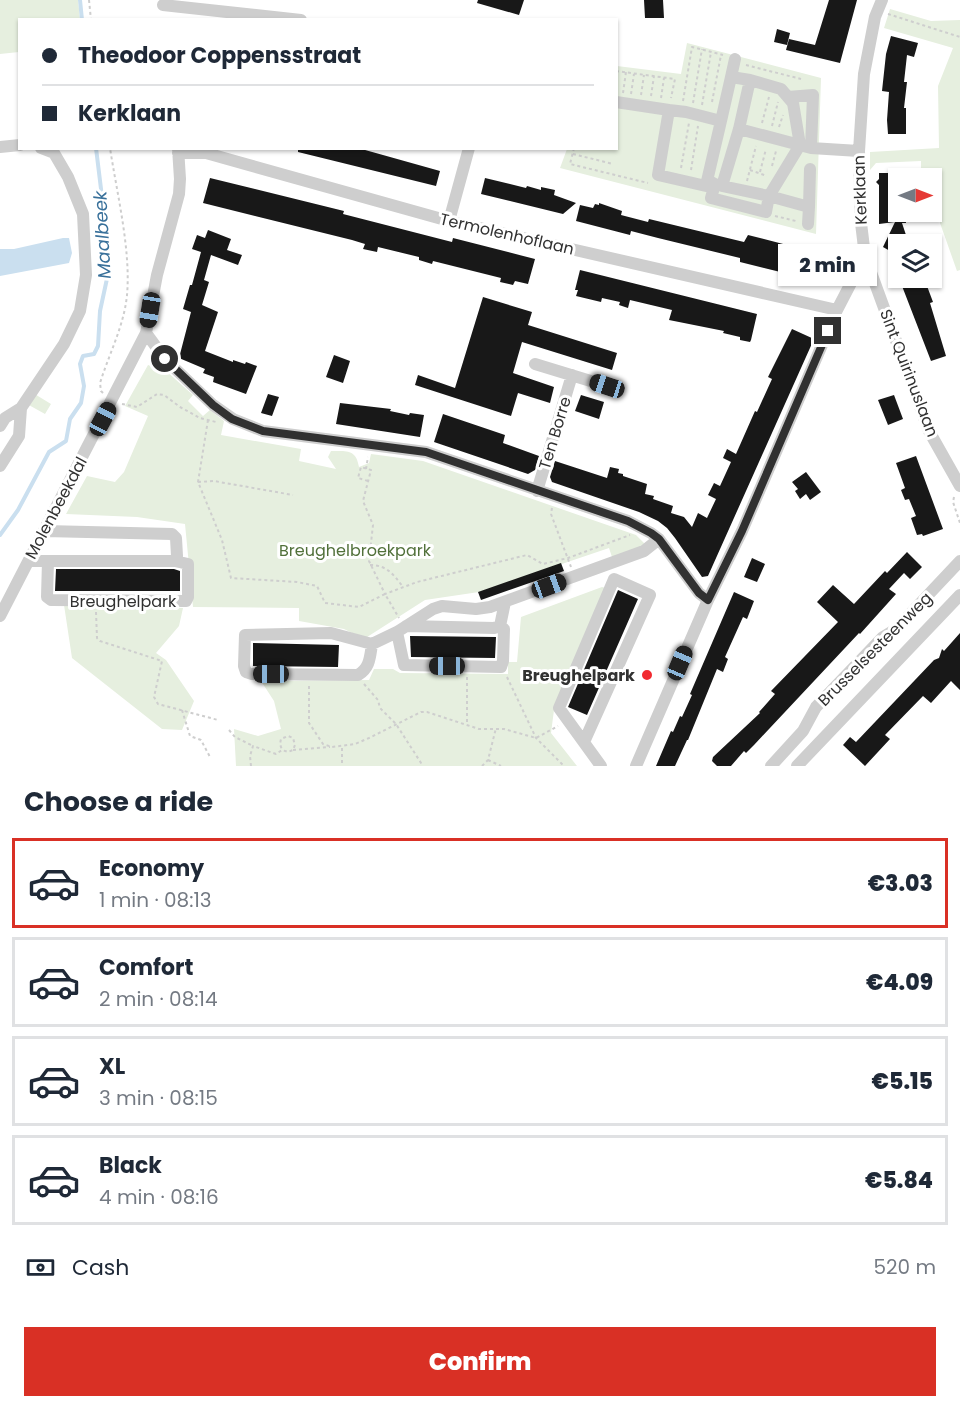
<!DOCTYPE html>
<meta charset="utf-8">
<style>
:root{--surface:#fff;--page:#f6f6f7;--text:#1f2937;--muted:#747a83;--line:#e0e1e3;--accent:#d93025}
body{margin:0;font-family:Poppins,sans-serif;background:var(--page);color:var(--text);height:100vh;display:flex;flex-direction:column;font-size:22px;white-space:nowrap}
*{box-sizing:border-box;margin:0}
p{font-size:20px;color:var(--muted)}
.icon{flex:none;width:33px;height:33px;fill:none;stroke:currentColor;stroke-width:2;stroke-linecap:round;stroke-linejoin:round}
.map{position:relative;height:766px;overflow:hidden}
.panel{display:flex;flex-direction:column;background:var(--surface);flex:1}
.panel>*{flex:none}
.hud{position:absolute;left:18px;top:18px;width:600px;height:132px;border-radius:0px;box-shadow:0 2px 4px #0004;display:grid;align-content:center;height:132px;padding:0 24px;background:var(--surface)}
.needle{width:39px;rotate:90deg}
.buttons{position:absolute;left:888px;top:168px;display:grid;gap:12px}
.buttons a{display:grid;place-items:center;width:54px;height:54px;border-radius:0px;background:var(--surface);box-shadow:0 2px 4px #0004;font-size:30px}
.end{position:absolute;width:27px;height:27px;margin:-14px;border:8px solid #313131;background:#fff;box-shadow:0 0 0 3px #fff}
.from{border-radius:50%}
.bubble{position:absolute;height:42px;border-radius:0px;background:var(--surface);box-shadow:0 2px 4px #0004;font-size:20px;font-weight:800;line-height:42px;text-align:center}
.car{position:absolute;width:18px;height:36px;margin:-18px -9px;border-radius:8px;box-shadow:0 0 4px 2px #0007;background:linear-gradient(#222 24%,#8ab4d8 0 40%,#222 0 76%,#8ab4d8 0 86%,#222 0)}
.hud b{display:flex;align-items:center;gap:21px;height:57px;font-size:22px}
.hud b+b{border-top:2px solid var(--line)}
.hud i{width:15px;height:15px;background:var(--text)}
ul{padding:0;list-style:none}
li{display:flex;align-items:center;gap:18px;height:90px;margin:0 12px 9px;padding:0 12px;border:3px solid var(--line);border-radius:0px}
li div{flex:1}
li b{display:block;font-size:22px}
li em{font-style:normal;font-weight:800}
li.on{border-color:var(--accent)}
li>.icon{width:54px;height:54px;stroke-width:1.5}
h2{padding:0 24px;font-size:27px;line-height:72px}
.pay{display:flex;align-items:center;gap:15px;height:66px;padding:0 24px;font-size:22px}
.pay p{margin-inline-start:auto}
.primary-button{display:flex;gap:12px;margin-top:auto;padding:12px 24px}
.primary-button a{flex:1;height:69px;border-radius:0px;background:var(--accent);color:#fff;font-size:24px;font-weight:800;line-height:69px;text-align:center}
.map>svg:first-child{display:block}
</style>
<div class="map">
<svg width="960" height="766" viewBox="0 0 960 766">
<rect width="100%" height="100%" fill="#fff"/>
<!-- green -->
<path fill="#e6efdf" d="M0 0H78L80 19 20 20 19 52 0 54Z
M890 9 931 21 960 20V270L957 271 940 223V202L932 201V178H921V161L876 163 870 170V152L939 148 938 86 953 48 884 28Z
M687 43 821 78 816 234 560 168 567 149 616 148 617 66 681 74Z
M148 365 165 370 193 395 188 401 203 416 210 410 224 421 221 435 301 449 299 461 336 469 328 457 331 451C347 451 356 449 359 467L369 463 371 454 423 461 636 535 647 546 612 557 609 548 479 592 425 600 364 639 344 629 299 621V608L193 607 185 524 137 517 66 514 87 476 115 482 124 472 148 416 125 406Z
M33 393 51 404 45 414 27 404Z
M602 587 606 588 554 710 551 733 577 766H236L234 729 258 736 281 729 274 701 261 681 369 680 374 669H393L400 673 508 674V662H517L521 617Z
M64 605 183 608 179 626 156 653 166 660 194 701 182 730 162 729 72 658Z"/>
<!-- water -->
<path fill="#cadfef" d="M63 238H69L72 253 69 263 0 276V249H14Z"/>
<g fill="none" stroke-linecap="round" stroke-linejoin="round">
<!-- stream -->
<path stroke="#cadfef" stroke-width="4" d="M80 0 82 20
M0 535 18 510 49 452 66 441 70 419 81 403 84 386 80 364 83 356 94 354 98 346 100 311 108 274 107 238 96 148"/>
</g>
<!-- building -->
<path fill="#181818" d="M478 0H524L519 15 477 3Z
M644 0H663L664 18H645Z
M829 0H857L840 63 786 50 789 39 815 45Z
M777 29 790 33 787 45 774 42Z
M891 36 918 43 914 57 907 55 904 82H907L904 108H906V134H888L887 120 889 92 882 91 886 54Z
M298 148H358L440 171 436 186 298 152Z
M879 173H896V205H898V212H905L906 223H902L909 244H898V270L890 251 883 247 895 222 879 224V185L876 182 879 179Z
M210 178 344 211 343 214 452 242 453 238 535 259 528 284 515 281 513 285 500 282 501 278 433 261 432 264 419 260V257L378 247 377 252 363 249 365 244 352 240 203 203Z
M485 178 526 188 527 186 541 190V187L555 190 554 195 576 203 563 214 481 194Z
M599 203 622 211 621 215 648 222 649 219 744 242 748 235 787 245 785 250 827 261 821 282 740 262V258L658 238 631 231 630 235 576 221 580 205 593 208 595 204 599 205Z
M208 230 231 239 227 250 242 255 238 265 211 255 204 280 209 282 202 305 218 312 205 351 233 362V360L245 364 246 362 257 366 246 394 213 382 214 377 203 373 205 369 179 358 191 312 183 309 190 285H192L201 252 192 249 197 235 205 238Z
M580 270 757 314 751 340 750 342 740 340V337L723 333 724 331 669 320 672 310 630 300 628 308 619 305 620 302 602 298 601 302 576 296 578 290H575Z
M893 278H924L933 302 930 303 946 356 931 361 902 286 896 288Z
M483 297 532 312 528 325 617 353 612 370 522 342 513 373 554 387 550 403 518 393 511 416 415 385 418 375 455 388Z
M792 329 814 339 708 576 702 577 675 538 667 528 658 521 639 512 552 482 550 477 555 461 607 478 610 467 619 469 618 473 623 474V476L647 484 645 494 654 496 653 499 673 506 671 513 684 517 692 527 698 513 707 518 716 499 708 495 714 483 720 486 731 462 723 458 727 449 736 454 755 411 757 412 772 379 768 377Z
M334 355 350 361 343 383 326 377Z
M268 394 279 397 272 416 261 413Z
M581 395 604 402 599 419 575 411Z
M894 395 903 419 888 425 878 400Z
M340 403 391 409 390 411 409 415 410 413 424 415 420 437 336 424Z
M443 414 505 435 503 443 539 456 535 470 528 474 434 442Z
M916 456 943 529 923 536 922 534 917 535 911 518 916 516 909 499 905 500 901 490 905 488 896 463Z
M806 472 821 492 810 500 806 494 800 499 795 491 798 489 792 482Z
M907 552 922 567 910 579 904 573 889 589 896 594 860 634 859 633 754 745 746 753 744 751 731 766H717L712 761 713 757 760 713 759 712 775 694 771 691 838 622 817 602 833 585 854 604 885 571 887 573Z
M752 558 765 564 757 582 744 577Z
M561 563 564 571 481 600 478 592Z
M56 569H174L180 571V591H55Z
M618 590 638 599 587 715 568 707Z
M734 592 754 601 747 619 743 617 725 657 728 659 723 672 717 669 688 740H687L675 766H656L671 731 673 732 680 716 682 717 692 695 690 694Z
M960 633V690L951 681 931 703 923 696 885 735 890 739 865 766 843 745 850 737 856 742 934 660 939 658 942 649 944 651Z
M410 636 496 637 495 658 411 657Z
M253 643 339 645 338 667 253 666Z"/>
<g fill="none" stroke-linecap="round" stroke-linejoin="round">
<!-- path -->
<path stroke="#cecece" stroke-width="2" stroke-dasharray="3 3" stroke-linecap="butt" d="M89 0 91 20
M888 14 960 37
M746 65 801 79
M616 71 675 79 671 98
M623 93 626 72
M631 94 634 74
M641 95 644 75
M651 96 654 76
M661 98 664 78
M683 101 692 47 723 55
M712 102 721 55
M693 103 702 49
M702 105 711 52
M762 123 769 97
M772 126 778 102
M779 127 783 115
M574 148 570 164 648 183
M573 154 613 164
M772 166 776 151
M681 168 689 123
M691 170 698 126
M750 170 767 176
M760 172 766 149
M747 181 756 146
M775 216 796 221
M103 393 101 391 100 383C109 354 124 326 127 295 131 250 117 194 110 148
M122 404 137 407 157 394 164 395 180 407 200 418 216 422
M208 420 198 482 222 540 231 578 297 582 317 586 325 603 359 607 385 594 399 618
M366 469 368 457
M368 481 358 478 361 467 371 470 363 501 373 525 369 561 385 594 417 582 527 555 543 564 568 558 630 535
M198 482 214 481 293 495
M954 497 953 502 960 523
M552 508 551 514 571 567
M370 565C387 565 394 575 403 587
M96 612 97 638 100 641 162 661 154 697 158 704 218 720
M467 677V725
M507 677 536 738 564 766
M364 684 378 700 380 708 396 724 423 766
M309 686V723L323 744 332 747 355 744 369 738 421 712H427L479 729H504L536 738 558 726
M182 710 190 736 201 740 210 757
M229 730 235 737 253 746
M342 748V766
M293 750 330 747
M488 760 501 766
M251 766 250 756 253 746 276 754 282 750 288 752 293 750 295 745 293 738 288 736 281 739 280 744 282 750
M482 766 488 760 496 728"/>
<!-- minor -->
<path stroke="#cecece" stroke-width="12" d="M882 0 875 17 864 74 859 151 861 223 865 256 929 431 960 486
M163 5 301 20
M731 77 735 59
M750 80 781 89 793 103 800 145 769 196 722 186 739 129Z
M788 97 813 95 811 148
M616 102 669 110 658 175 706 186 707 181
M669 110 686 112 721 121 707 181 713 183
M721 121 731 77 750 80
M739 129 811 148 859 151
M0 147 20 145
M178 153H206L449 221 837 310
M715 184 711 198 766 212 769 196 809 207 810 169
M449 221 469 148
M808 224 809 207
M146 333 165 359 213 405 233 419 263 431 426 452 628 521 651 533 659 539 699 593 708 600
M535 364 607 386
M0 426 5 418 21 408
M0 466 19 436 21 408 64 344 80 311 86 275 83 214 68 177 54 153 41 148
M537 491 572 375
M29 561H175L177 556 176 538 172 534 45 531
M48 561 47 597 51 600 186 601 188 597V564L175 561
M0 616 146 333 157 275 179 194 180 179 178 148
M406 626 494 628 500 626 505 602
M397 632 404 665 501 667 503 661 504 629 500 626
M372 644C370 657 370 668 358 675L252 674 246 672 244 666 245 635 331 633 372 644 397 632 433 609 442 606 476 609 490 607 644 551 659 539
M584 742 650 595 614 579 559 708 601 766
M636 766 708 600 742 531 837 310 865 256
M771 766 803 731 816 707 883 637 896 629 960 561
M797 766 960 595"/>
</g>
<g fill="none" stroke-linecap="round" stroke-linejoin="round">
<!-- route -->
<path stroke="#313131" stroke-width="8" d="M165 359 213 405 232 419 263 431 426 452 628 521 651 533 659 539 699 593 708 600 742 531 828 331"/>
</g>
<!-- markers -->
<circle fill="#f12a30" stroke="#fff" stroke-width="2" cx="647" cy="675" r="6"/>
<g text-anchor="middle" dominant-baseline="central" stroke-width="6" stroke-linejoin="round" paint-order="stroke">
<!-- street labels -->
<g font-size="16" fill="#313131" stroke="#fff">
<text transform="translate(860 190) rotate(-92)">Kerklaan</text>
<text transform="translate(507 234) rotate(13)">Termolenhoflaan</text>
<text transform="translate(909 373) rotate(69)">Sint Quirinuslaan</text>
<text transform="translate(555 433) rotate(-73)">Ten Borre</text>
<text transform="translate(56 508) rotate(-62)">Molenbeekdal</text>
<text x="123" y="601">Breughelpark</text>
<text transform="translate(875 649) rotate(-45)">Brusselsesteenweg</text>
</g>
<!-- park labels -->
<g font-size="16" fill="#52713b" stroke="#fff">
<text x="355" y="550">Breughelbroekpark</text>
</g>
<!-- poi labels -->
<g font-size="16" font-weight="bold" fill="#313131" stroke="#fff" text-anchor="end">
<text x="635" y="675">Breughelpark</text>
</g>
<!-- water labels -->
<g font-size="18" font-style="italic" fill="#38709a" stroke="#fff">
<text transform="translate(102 235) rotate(-93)">Maalbeek</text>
</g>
</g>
</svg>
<div class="buttons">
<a><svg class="needle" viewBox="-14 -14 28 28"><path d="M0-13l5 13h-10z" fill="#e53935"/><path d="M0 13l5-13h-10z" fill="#747a83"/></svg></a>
<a><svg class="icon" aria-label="layers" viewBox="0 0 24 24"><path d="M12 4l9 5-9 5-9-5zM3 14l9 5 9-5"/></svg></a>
</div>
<i class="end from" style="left:165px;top:359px"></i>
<i class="end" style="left:828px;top:331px"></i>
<div class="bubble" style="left:778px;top:244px;width:99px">2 min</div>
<i class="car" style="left:150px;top:310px;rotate:189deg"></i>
<i class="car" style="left:607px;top:386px;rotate:288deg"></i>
<i class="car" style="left:103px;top:419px;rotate:28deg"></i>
<i class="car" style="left:549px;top:586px;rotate:70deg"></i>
<i class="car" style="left:680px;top:663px;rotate:23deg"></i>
<i class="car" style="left:447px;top:666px;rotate:270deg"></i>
<i class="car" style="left:271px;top:674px;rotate:270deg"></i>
<div class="hud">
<b><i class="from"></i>Theodoor Coppensstraat</b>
<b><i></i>Kerklaan</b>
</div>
</div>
<section class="panel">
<h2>Choose a ride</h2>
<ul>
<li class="on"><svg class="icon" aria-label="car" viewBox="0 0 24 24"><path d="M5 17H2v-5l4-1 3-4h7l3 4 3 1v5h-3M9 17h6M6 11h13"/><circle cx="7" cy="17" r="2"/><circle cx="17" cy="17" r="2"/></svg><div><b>Economy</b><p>1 min · 08:13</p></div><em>€3.03</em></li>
<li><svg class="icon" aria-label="car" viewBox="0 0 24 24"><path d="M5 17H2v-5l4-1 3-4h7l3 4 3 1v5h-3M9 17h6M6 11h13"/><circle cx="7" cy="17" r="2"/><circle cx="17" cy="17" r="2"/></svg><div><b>Comfort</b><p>2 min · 08:14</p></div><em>€4.09</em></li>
<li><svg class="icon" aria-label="car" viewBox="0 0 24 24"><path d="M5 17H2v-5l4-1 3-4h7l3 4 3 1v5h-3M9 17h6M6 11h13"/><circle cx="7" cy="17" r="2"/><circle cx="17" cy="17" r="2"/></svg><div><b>XL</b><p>3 min · 08:15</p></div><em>€5.15</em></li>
<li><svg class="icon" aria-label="car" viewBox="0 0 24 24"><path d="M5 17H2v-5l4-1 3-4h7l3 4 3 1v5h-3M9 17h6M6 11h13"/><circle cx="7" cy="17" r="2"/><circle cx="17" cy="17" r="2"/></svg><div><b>Black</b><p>4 min · 08:16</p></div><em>€5.84</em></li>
</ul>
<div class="pay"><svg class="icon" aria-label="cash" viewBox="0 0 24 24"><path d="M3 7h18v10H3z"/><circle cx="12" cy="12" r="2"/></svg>Cash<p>520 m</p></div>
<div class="primary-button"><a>Confirm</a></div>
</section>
